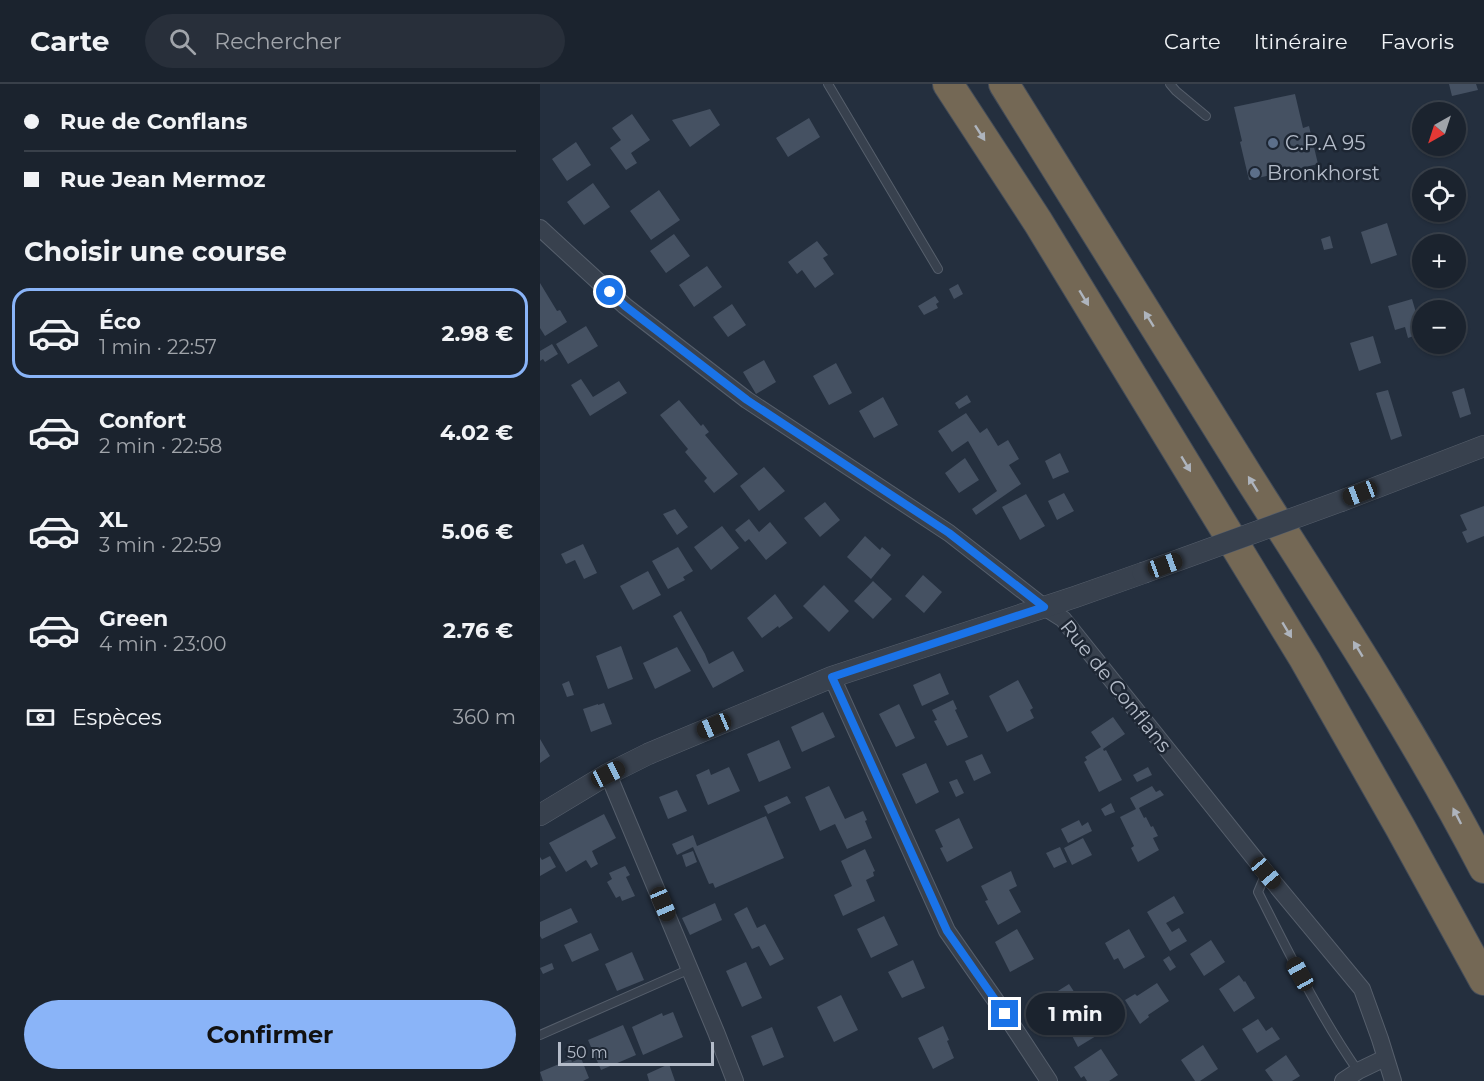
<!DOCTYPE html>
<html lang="fr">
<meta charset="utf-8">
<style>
:root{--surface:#1b232e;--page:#282f3a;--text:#f1f3f6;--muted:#a0a4aa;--line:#39404a;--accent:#8ab4f8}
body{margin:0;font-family:Montserrat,sans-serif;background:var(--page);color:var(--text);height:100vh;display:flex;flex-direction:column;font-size:22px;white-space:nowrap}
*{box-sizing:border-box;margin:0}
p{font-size:20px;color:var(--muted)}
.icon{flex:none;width:33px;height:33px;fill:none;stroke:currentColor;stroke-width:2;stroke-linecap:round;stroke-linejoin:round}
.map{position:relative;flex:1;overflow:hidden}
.side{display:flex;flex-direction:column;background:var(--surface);width:540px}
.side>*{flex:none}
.banner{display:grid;align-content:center;height:132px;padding:0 24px;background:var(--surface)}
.needle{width:39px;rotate:219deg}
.buttons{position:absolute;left:872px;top:18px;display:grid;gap:12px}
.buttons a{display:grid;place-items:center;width:54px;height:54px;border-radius:50%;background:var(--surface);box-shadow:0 2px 4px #0004,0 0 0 2px var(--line);font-size:30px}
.scale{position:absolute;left:18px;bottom:15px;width:156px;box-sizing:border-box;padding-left:6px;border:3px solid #b4bcc9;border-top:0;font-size:16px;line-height:21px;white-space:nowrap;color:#b4bcc9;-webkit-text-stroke:4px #1d2633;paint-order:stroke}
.end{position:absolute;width:27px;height:27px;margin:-14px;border:8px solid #1a73e8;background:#fff;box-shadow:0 0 0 3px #fff}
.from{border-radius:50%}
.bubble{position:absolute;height:42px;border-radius:21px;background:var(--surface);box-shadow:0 2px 4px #0004,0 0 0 2px var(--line);font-size:20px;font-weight:700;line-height:42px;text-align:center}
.car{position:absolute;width:18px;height:36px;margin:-18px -9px;border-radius:8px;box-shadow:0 0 4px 2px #0007;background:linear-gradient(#222 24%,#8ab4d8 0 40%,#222 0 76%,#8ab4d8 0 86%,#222 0)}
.banner b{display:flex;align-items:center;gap:21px;height:57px;font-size:22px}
.banner b+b{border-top:2px solid var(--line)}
.banner i{width:15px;height:15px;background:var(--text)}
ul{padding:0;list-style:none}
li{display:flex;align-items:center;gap:18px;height:90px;margin:0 12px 9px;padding:0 12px;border:3px solid transparent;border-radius:18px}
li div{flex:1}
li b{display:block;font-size:22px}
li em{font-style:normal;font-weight:700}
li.active{border-color:var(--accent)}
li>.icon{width:54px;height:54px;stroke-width:1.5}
h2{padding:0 24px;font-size:27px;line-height:72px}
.pay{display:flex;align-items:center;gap:15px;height:66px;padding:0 24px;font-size:22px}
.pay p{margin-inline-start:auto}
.primary-button{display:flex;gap:12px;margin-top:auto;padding:12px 24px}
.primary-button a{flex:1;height:69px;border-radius:36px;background:var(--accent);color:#111;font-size:24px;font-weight:700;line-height:69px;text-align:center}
header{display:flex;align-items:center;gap:36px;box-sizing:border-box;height:84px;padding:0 30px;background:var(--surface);border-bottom:2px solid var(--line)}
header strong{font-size:28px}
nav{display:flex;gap:33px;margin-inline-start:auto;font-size:21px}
.search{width:420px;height:54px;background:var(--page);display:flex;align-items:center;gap:15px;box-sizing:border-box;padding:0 21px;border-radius:33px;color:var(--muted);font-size:22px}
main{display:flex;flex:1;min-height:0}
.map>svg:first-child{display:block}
</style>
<header>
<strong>Carte</strong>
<div class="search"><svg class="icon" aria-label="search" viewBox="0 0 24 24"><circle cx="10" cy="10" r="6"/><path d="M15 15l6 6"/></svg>Rechercher</div>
<nav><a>Carte</a><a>Itinéraire</a><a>Favoris</a></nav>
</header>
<main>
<section class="side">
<div class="banner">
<b><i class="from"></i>Rue de Conflans</b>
<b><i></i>Rue Jean Mermoz</b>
</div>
<h2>Choisir une course</h2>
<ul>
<li class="active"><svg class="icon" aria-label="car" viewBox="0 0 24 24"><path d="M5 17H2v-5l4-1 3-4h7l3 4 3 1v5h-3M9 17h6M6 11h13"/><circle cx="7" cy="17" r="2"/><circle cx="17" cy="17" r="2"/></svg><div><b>Éco</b><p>1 min · 22:57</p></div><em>2.98 €</em></li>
<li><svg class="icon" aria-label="car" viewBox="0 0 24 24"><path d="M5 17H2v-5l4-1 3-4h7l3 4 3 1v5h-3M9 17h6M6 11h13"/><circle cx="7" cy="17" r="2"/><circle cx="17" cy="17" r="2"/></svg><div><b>Confort</b><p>2 min · 22:58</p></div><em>4.02 €</em></li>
<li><svg class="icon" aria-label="car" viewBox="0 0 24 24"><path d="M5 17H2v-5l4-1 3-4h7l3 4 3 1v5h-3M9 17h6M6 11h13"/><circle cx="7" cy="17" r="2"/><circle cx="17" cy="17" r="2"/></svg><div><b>XL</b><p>3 min · 22:59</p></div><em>5.06 €</em></li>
<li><svg class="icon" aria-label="car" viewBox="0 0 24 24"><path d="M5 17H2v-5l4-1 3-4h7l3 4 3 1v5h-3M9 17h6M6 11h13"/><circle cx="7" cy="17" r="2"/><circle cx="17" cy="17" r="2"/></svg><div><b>Green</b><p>4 min · 23:00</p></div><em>2.76 €</em></li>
</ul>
<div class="pay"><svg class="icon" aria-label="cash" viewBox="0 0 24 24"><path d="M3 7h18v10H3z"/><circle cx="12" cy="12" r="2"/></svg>Espèces<p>360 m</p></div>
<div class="primary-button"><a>Confirmer</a></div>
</section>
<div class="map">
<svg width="944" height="997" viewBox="0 0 944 997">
<rect width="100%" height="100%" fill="#242f3e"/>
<!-- building -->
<path fill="#455162" d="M909 0H936L938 6 912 12Z
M755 10 763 44 769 42 778 80 709 96 700 58 702 57 694 23Z
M170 25 180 41 150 63 132 36Z
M92 30 110 56 91 69 97 79 86 86 70 64 81 56 72 44Z
M269 34 280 53 248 73 236 54Z
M36 58 51 81 27 97 12 75Z
M53 99 70 123 44 141 27 118Z
M119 106 140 136 111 156 90 127Z
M847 139 857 171 831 180 821 148Z
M134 150 150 172 126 189 110 167Z
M790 152 793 164 784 166 781 155Z
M277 157 288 171 283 174 294 190 275 204 262 186 257 190 248 178Z
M167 182 182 203 154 223 139 201Z
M0 199 17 227 20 226 27 238 5 252 0 244Z
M418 200 423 210 414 215 409 205Z
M395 212 399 218 396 220 398 224 384 231 378 222Z
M872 215 882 249 868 254 865 243 855 246 848 222Z
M192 220 206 241 188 253 173 233Z
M46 242 58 262 28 280 16 260Z
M833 252 841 279 819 287 810 259Z
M12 260 18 270 5 278 3 275 0 277V267Z
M224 276 236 298 216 310 203 288Z
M296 279 312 309 289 321 273 292Z
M41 295 53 313 79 297 87 309 50 332 31 301Z
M924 304 931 330 920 334 912 308Z
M848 306 862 352 851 356 836 309Z
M427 311 431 318 419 325 415 319Z
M343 313 358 341 334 354 319 327Z
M139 316 161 342 163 340 169 348 165 351 198 390 174 409 164 397 167 394 145 368 148 365 120 331Z
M426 329 440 349 447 344 458 362 468 356 479 375 469 381 481 400 436 431 432 425 457 407 428 357 412 368 398 347Z
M520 369 529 388 513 395 505 377Z
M425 374 439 396 419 409 405 389Z
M224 383 245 407 219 427 200 402Z
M524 409 534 427 517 436 508 417Z
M486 410 505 442 480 456 462 423Z
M285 418 300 436 280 453 264 434Z
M944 422V452L927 459 922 448 927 446 920 431Z
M135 425 148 443 137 451 123 430Z
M209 435 219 448 230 438 247 459 226 476 209 455 205 458 195 446Z
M182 442 199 464 171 486 154 463Z
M325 452 340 466 342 463 351 471 331 495 307 473Z
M43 460 57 489 44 495 35 476 26 480 21 470Z
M138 463 153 487 143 493 145 496 128 505 112 477Z
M108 487 121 511 93 526 80 502Z
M383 491 402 508 384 529 365 512Z
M333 497 352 515 333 535 314 517Z
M284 501 309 527 289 548 263 522Z
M235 510 253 534 239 544 238 542 222 554 207 534Z
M141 527 165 570 169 580 193 567 204 587 173 604 133 532Z
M81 562 93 595 68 605 56 572Z
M137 563 151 587 115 605 103 579Z
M400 589 409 610 382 622 373 601Z
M478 596 493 624 490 626 494 634 467 648 449 612Z
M29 597 34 611 27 613 22 600Z
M413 616 417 625 415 626 428 653 407 662 394 637 397 636 392 626Z
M64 619 72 640 51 648 43 625 58 620V621Z
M359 620 375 654 356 663 339 630Z
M283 628 295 653 262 668 251 643Z
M573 633 585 650 563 665 564 667 566 666 582 696 559 708 544 678 547 676 545 673 561 663 551 648Z
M0 655 10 672 0 679Z
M239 656 251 684 219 698 207 670Z
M442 670 451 689 434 697 425 677Z
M386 679 399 708 376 720 362 690Z
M189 683 200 707 168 721 156 691 169 685 171 691Z
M608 683 612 691 597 698 593 691Z
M417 695 424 709 416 713 409 698Z
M289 702 305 735 323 727 327 736 325 737 332 754 307 765 295 740 280 747 265 713Z
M612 702 616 708 620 706 624 711 599 724 604 734 606 733 611 743 613 742 618 752 613 754 619 766 598 778 591 764 594 762 580 733 596 725 590 714Z
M137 706 147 727 128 735 119 713Z
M247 712 251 719 228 730 224 722Z
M571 719 575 728 565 732 561 725Z
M64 730 76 754 52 767 58 780 51 784 46 776 26 788 9 759Z
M226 732 244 774 175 804 173 799 169 800 153 763 137 771 132 760 153 751 157 762Z
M419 734 433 764 407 778 400 764 403 763 395 746Z
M539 736 542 742 548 738 552 747 528 759 521 745Z
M543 754 552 771 532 781 524 764Z
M520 763 527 778 514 784 506 769Z
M325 765 335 787 333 788 334 792 326 796 335 817 303 832 294 811 312 802 301 777Z
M153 767 157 778 146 783 142 771Z
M10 772 16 783 0 792V773L2 776Z
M85 782 90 791 86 793 95 812 82 817 80 812 76 814 67 798 72 795 69 789Z
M471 787 477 802 469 806 481 828 458 841 445 817 448 816 441 802Z
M634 812 644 829 626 839 632 848 639 844 647 857 630 867 607 828Z
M175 819 182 836 150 851 142 834Z
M207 823 217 844 225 840 244 875 230 882 219 862 212 865 194 830Z
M31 824 38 838 2 855 0 852V838Z
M344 832 358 861 331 874 317 845Z
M477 845 494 875 470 888 455 858Z
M589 845 605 873 584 885 578 874 574 876 565 859Z
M51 849 59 866 32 878 24 861Z
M671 856 685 878 664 892 650 870Z
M92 868 104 896 77 907 65 880Z
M629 872 636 883 630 887 623 876Z
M373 876 385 904 362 914 348 888Z
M206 878 222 914 202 923 186 887Z
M12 879 14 885 3 890 0 884Z
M699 891 704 898 705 897 715 914 694 928 679 905Z
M617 899 629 917 608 931 609 933 600 940 585 916 595 910 597 912Z
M529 900 561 949 538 963 530 948 527 951 510 923 507 925 502 917Z
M301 911 318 946 294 958 277 923Z
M133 928 143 953 103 971 92 943 122 929 123 932Z
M718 935 726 947 732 943 740 955 717 969 702 945Z
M83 941 96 971 61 986 48 956Z
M403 942 409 956 407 957 414 974 393 985 378 954Z
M232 943 244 973 223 982 211 952Z
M663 961 678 985 660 997H655L641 976Z
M561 965 578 991 569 997H547L544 992 541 994 534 983Z
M746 971 760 992 752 997H733L725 986Z
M41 974 49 994 43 997H3L0 988 31 975 32 978Z
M129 980 135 997H109L107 990Z"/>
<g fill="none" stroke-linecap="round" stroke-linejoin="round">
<defs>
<path id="service" d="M288 0 398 185
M630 0 636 7 666 32
M726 789 718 808C749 869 779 931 818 987
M0 951 150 885"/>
<path id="minor" d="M0 144 85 222 207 316 409 449 504 523 523 535 726 789 822 905 840 955 853 997
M292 593 407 847 465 930 509 997
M68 690 176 948 195 997
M803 997 818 987 845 974"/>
<path id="tertiary" d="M801 417 944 362
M0 731 68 690 108 670 292 593 535 513 603 489"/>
<path id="motorway" d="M408 0 498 138 765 576 860 743 944 896
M464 0C545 131 626 262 708 392 790 521 874 649 944 784"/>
</defs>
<!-- service casing -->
<use href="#service" stroke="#565f6c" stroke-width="10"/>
<!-- minor casing -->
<use href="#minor" stroke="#565f6c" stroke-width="18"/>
<!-- tertiary casing -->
<use href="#tertiary" stroke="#565f6c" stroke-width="22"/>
<!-- motorway casing -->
<use href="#motorway" stroke="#434c59" stroke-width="32"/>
<!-- service -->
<use href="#service" stroke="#38414e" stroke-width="8"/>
<!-- minor -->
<use href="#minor" stroke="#38414e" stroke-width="16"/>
<!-- tertiary -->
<use href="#tertiary" stroke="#38414e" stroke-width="21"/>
<!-- motorway -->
<use href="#motorway" stroke="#746855" stroke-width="30"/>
<defs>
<path id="tertiary-bridge" d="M603 489 801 417"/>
</defs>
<!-- tertiary-bridge casing -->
<use href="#tertiary-bridge" stroke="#565f6c" stroke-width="22" stroke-linecap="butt"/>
<!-- tertiary-bridge -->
<use href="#tertiary-bridge" stroke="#38414e" stroke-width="21"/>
</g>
<!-- one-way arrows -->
<defs><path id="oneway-solid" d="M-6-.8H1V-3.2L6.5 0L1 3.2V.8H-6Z" transform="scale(1.5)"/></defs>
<g fill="#aeb4bd">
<use href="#oneway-solid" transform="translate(440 49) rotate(57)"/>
<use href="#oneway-solid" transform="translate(544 214) rotate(59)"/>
<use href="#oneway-solid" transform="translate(609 235) rotate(-122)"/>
<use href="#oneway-solid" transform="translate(646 380) rotate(59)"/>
<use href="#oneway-solid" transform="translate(713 400) rotate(-122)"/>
<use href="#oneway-solid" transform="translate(747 546) rotate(59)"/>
<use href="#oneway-solid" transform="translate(818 565) rotate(-121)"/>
<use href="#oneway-solid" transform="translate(917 732) rotate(-117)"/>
</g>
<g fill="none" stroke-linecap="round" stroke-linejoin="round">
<!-- route -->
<path stroke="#1a73e8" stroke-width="8" d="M70 208 85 222 207 316 409 449 504 523 292 593 407 847 465 930"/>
</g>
<!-- markers -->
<g fill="#5c6f8a" stroke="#1d2633" stroke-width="2">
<circle cx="733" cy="59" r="6"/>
<circle cx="715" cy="89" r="6"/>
</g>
<g text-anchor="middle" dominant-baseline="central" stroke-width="5" stroke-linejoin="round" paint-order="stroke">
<!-- poi labels -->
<g font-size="20" fill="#b4bcc9" stroke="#1d2633" text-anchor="start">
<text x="745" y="59">C.P.A 95</text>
<text x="727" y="89">Bronkhorst</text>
</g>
<!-- street labels -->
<g font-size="20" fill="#b4bcc9" stroke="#1d2633">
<text transform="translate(576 602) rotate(51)">Rue de Conflans</text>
</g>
</g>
</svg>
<div class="buttons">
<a><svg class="needle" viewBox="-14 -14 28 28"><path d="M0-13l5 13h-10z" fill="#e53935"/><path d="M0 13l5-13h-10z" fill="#a0a4aa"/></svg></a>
<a><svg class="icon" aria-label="locate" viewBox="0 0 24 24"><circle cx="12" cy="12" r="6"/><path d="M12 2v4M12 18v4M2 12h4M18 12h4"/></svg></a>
<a>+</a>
<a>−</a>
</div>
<div class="scale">50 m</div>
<i class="end from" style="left:70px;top:208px"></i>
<i class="end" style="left:465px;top:930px"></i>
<div class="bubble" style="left:486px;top:909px;width:99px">1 min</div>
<i class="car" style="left:820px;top:409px;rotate:249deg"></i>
<i class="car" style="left:625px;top:481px;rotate:70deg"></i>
<i class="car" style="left:174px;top:642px;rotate:247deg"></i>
<i class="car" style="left:68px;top:690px;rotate:63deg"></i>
<i class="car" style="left:726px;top:789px;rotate:140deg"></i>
<i class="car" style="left:123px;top:820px;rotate:157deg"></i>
<i class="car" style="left:760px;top:890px;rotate:331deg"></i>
</div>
</main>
